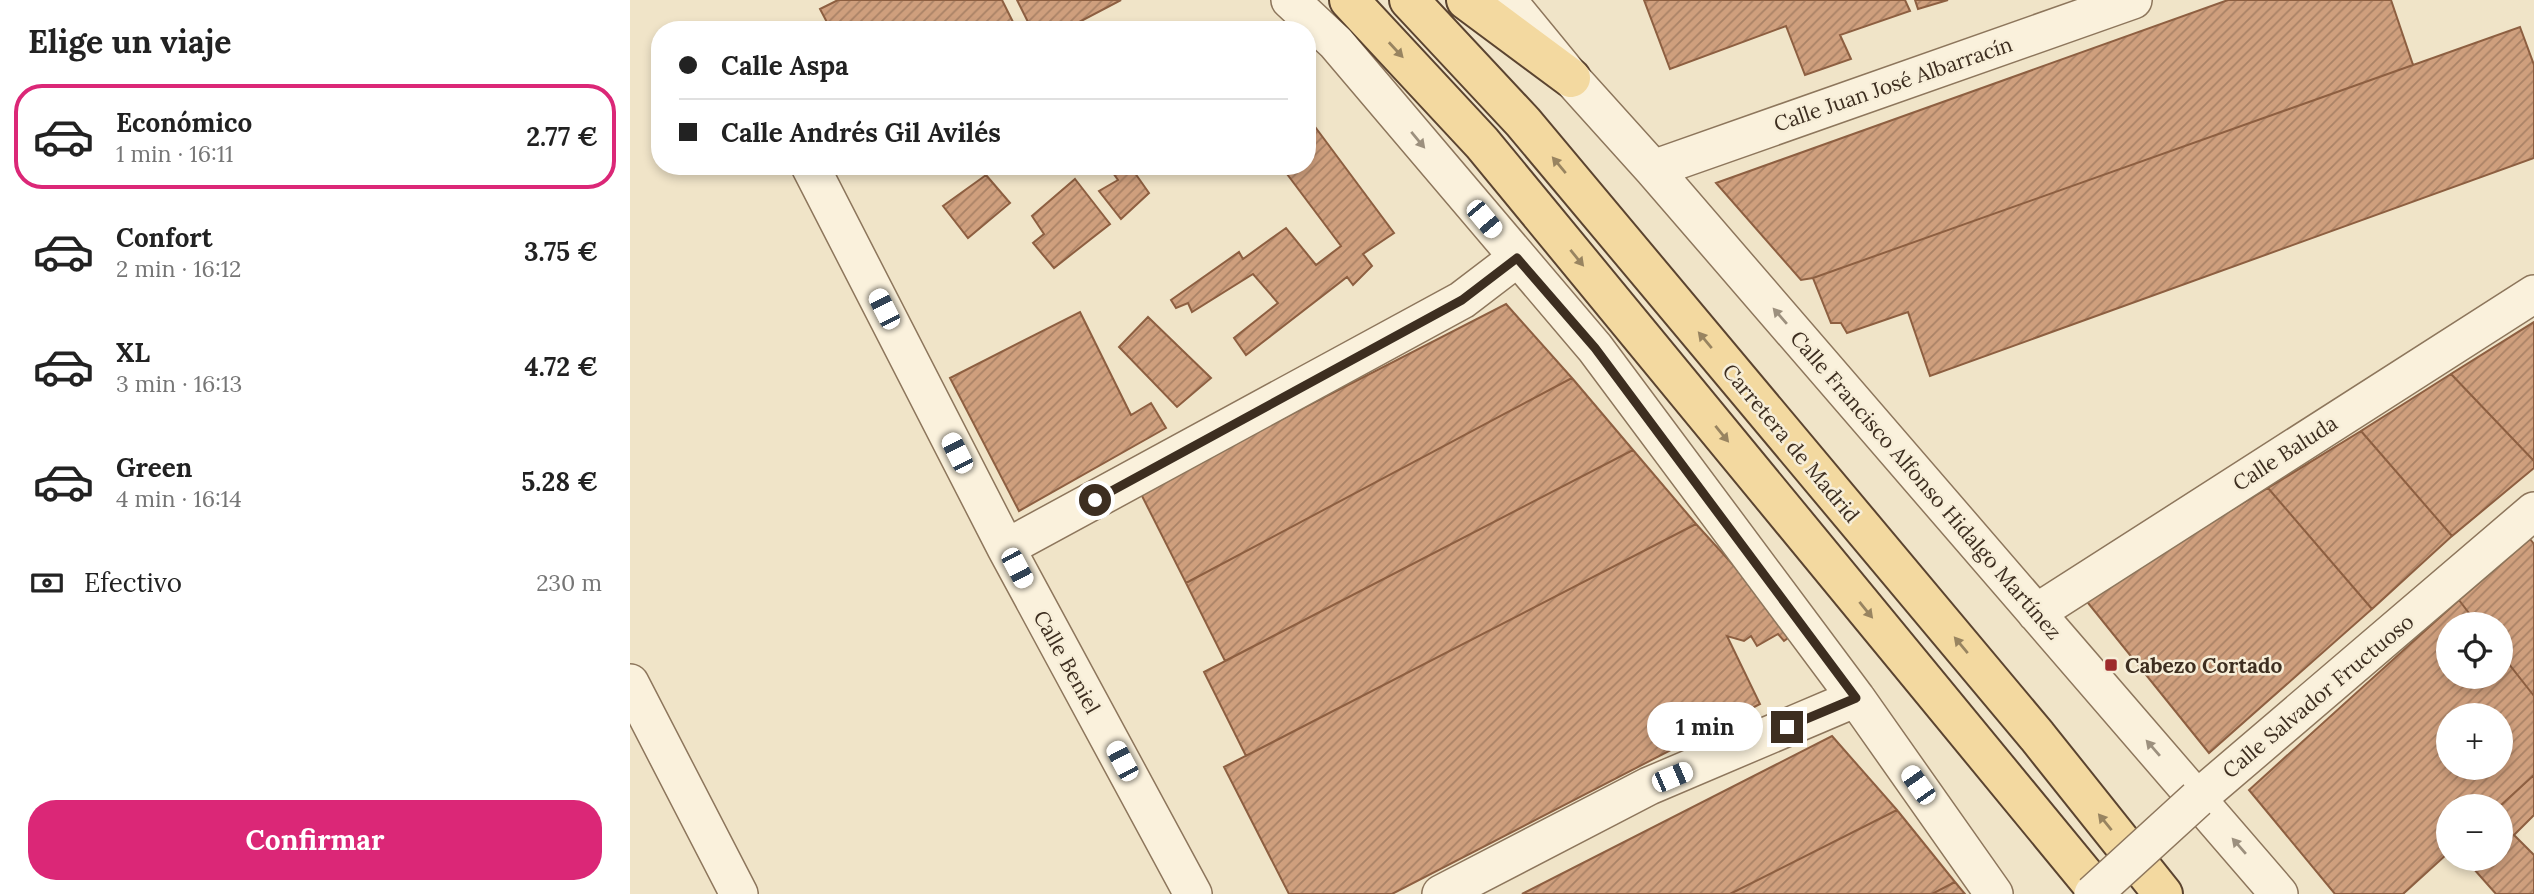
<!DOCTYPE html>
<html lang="es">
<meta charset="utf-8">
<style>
:root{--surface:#fff;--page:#f6f6f6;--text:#222;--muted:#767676;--line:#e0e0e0;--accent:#db2777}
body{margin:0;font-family:Lora,serif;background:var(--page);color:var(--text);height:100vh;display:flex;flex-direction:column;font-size:26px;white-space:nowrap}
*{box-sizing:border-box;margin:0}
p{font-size:23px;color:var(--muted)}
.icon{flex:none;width:38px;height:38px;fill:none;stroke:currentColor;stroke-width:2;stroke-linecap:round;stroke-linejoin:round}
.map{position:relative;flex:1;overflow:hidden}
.sheet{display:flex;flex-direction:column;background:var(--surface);width:630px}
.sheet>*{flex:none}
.guide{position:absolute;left:21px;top:21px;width:665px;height:154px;border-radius:28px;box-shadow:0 4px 10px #0003;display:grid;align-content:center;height:154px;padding:0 28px;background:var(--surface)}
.tools{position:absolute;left:1806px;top:612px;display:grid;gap:14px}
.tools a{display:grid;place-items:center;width:77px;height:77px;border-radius:50%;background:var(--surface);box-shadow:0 4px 10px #0003;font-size:35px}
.end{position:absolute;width:32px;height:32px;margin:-16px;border:9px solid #3d2e20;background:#fff;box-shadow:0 0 0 4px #fff}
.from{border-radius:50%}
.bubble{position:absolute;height:49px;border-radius:24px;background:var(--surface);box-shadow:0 4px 10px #0003;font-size:23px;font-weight:700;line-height:49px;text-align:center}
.car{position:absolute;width:21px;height:42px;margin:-21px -10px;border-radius:9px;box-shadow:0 0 5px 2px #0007;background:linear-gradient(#fff 24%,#345 0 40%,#fff 0 76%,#345 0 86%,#fff 0)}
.guide b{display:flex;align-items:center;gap:24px;height:66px;font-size:26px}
.guide b+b{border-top:2px solid var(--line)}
.guide i{width:18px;height:18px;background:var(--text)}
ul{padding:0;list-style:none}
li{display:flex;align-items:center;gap:21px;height:105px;margin:0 14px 10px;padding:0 14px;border:4px solid transparent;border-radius:28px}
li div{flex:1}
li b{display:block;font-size:26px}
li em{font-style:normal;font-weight:700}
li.active{border-color:var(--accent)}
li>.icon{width:63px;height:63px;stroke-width:1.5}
h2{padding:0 28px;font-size:32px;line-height:84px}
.pay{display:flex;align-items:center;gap:18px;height:77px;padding:0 28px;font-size:26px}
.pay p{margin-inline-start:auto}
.cta{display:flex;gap:14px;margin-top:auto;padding:14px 28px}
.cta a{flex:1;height:80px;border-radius:28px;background:var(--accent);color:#fff;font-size:28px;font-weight:700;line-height:80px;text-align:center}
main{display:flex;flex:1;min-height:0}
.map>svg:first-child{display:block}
</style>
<main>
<section class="sheet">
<h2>Elige un viaje</h2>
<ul>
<li class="active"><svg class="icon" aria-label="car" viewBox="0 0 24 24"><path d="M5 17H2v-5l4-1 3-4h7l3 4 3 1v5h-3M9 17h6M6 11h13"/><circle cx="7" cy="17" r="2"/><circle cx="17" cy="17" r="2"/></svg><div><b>Económico</b><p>1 min · 16:11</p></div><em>2.77 €</em></li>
<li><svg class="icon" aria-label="car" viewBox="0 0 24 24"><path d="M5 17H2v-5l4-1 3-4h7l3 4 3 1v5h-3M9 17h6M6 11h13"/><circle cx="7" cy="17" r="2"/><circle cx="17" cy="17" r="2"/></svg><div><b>Confort</b><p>2 min · 16:12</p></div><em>3.75 €</em></li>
<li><svg class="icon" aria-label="car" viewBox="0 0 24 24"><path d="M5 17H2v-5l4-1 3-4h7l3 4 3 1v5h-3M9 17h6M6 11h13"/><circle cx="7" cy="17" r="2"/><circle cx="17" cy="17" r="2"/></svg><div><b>XL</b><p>3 min · 16:13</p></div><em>4.72 €</em></li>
<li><svg class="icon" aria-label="car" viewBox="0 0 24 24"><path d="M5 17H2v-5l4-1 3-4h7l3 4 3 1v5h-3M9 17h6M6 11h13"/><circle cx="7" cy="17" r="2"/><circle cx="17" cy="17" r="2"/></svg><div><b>Green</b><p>4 min · 16:14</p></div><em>5.28 €</em></li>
</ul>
<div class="pay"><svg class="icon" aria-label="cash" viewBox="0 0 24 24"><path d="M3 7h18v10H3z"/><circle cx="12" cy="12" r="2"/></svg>Efectivo<p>230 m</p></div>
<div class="cta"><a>Confirmar</a></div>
</section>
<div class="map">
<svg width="1904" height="894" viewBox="0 0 1904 894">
<defs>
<pattern id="building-hatch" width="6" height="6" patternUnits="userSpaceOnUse" patternTransform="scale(1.75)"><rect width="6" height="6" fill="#cf9f7d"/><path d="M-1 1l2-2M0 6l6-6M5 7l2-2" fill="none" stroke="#a98266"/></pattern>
</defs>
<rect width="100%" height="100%" fill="#f0e4c8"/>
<!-- building -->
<path fill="url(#building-hatch)" stroke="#8d5f41" stroke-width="2" fill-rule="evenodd" d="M208 0H372L387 30H201L190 9Z
M387 0H491L434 30H402Z
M1014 0H1275L1280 11 1210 35 1221 59 1175 75 1156 26 1040 69Z
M1285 0H1318L1288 9Z
M1598 0H1761L1783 65 1183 278 1171 280 1086 183Z
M1890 27 1904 65V158L1300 376 1278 312 1217 333 1211 323H1201L1183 278Z
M677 116 764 233 733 254 742 266 723 285 717 277 616 355 604 338 648 303 623 274 562 312 558 303 546 308 541 300 609 252 613 259 656 228 686 265 711 246 651 166H677Z
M478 166H500L519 193 491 219 469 191 488 180Z
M356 175 380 203 338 238 313 206Z
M445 179 480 224 424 268 403 243 414 234 402 216Z
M876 304 942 378 556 583 510 492Z
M450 312 501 415 521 403 536 428 389 511 320 378Z
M518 317 581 378 547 407 489 347Z
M1904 322V461L1821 374Z
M1821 374 1904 461V468L1822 536 1731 431Z
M942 378 1003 450 595 661 556 583Z
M1731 431 1822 536 1742 609 1638 488Z
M1003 450 1066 524 616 756 574 672Z
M1638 488 1742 609 1579 753 1454 598Z
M1066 524 1165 633 1154 641 1148 634 1127 646 1121 636 1114 641 1097 636 1130 704 762 894H659L594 767Z
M1900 539 1904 544V696L1871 654V625H1848L1829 600Z
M1829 600 1848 625H1818V677H1871V654L1904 696V775L1869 807H1818V853L1773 894H1705L1619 790ZM1818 716H1871V768H1818Z
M1202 736 1267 810 1100 894H892Z
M1904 775V815L1884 835 1904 855V894H1866L1835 859H1871L1869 807Z
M1267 810 1325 882 1302 894H1100Z
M1325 882 1335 894H1302Z"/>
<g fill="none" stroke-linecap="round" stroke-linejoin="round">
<defs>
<path id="street" d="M660 0 706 43 965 348 1226 698 1364 894
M877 0 941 78 1023 169 1649 894
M180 166 376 548 563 894
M1023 169 1503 0
M376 548 832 300 887 258
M1406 613 1904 294
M0 683 109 894
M1567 799 1904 511
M811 894 1019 786 1226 698"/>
<path id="primary" d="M719 0 852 143 1470 894
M779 0 893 122 1407 736 1533 894
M836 0 941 78"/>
</defs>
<!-- street casing -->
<use href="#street" stroke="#8d765c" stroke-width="40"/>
<!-- primary casing -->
<use href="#primary" stroke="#5b4430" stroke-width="42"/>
<!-- street -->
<use href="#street" stroke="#faf1dc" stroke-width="37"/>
<!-- primary -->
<use href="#primary" stroke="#f3d9a0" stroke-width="38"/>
<defs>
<path id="street-bridge" d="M1463 894 1567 799"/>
</defs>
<!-- street-bridge casing -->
<use href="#street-bridge" stroke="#8d765c" stroke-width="40" stroke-linecap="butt"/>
<!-- street-bridge -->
<use href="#street-bridge" stroke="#faf1dc" stroke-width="37"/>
</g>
<!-- one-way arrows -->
<defs><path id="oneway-solid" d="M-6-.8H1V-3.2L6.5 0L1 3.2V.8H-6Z" transform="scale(1.75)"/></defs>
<g fill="#988460">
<use href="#oneway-solid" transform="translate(766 50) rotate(47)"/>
<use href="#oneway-solid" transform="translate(929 165) rotate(-130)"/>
<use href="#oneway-solid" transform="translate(947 258) rotate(51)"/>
<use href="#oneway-solid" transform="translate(1075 340) rotate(-130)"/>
<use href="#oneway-solid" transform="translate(1092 434) rotate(51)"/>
<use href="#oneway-solid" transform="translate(1236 610) rotate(51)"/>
<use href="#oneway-solid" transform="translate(1331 645) rotate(-130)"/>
<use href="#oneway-solid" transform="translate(1475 822) rotate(-129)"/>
</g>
<g fill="#9c907e">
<use href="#oneway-solid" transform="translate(788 140) rotate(50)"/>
<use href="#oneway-solid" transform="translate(1150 316) rotate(-131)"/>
<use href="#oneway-solid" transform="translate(1523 748) rotate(-131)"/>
<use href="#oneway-solid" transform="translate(1609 846) rotate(-131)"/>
</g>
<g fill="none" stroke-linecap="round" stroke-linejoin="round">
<!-- route -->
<path stroke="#3d2e20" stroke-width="9" d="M465 500 832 300 887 258 965 348 1226 698 1157 727"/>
</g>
<!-- markers -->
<rect fill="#9e2a2b" stroke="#f7eed8" stroke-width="2.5" x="1474" y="658" width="14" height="14" rx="3.5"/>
<g text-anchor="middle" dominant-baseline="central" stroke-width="5" stroke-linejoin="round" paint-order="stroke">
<!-- street labels -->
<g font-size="21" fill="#3d2e20" stroke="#f7eed8">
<text transform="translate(1263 84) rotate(-19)">Calle Juan José Albarracín</text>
<text transform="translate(1161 443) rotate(50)">Carretera de Madrid</text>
<text transform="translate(1655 453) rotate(-33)">Calle Baluda</text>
<text transform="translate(1296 485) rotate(49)">Calle Francisco Alfonso Hidalgo Martínez</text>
<text transform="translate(437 662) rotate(61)">Calle Beniel</text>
<text transform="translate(1688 696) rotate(-40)">Calle Salvador Fructuoso</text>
</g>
<!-- poi labels -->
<g font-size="21" font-weight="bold" fill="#3d2e20" stroke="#f7eed8" text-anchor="start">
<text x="1495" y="665">Cabezo Cortado</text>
</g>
</g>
</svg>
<div class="tools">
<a><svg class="icon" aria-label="locate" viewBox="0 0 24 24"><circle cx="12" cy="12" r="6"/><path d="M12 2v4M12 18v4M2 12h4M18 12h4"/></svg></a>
<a>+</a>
<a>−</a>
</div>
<i class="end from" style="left:465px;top:500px"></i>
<i class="end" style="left:1157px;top:727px"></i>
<div class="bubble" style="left:1017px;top:702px;width:116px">1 min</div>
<i class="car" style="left:854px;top:219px;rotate:140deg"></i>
<i class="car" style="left:254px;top:309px;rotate:333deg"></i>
<i class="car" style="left:327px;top:453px;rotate:333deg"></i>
<i class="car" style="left:387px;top:568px;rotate:152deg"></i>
<i class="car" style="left:492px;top:761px;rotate:332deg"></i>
<i class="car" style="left:1042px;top:777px;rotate:67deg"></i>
<i class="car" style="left:1288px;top:785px;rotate:325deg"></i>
<div class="guide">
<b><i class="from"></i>Calle Aspa</b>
<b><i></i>Calle Andrés Gil Avilés</b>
</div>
</div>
</main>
